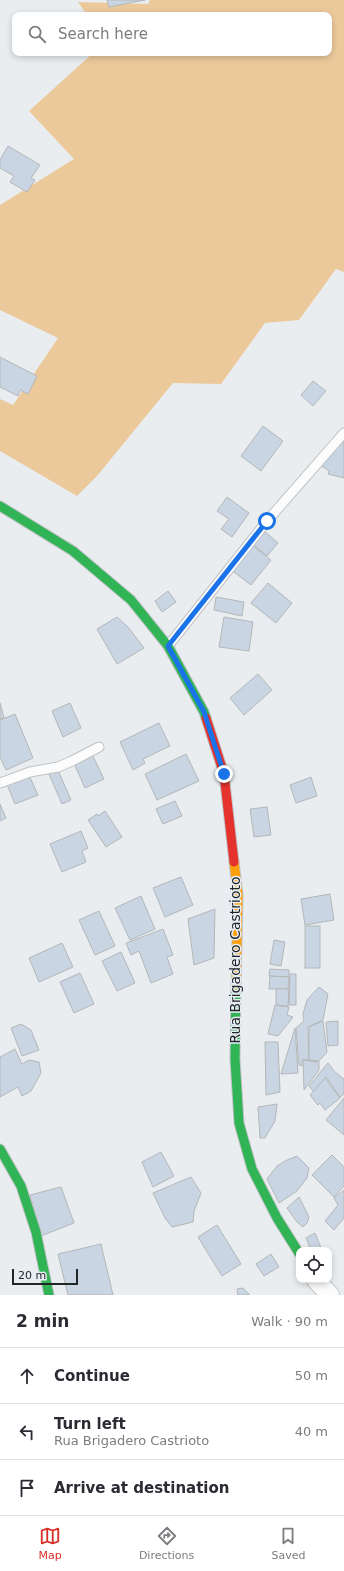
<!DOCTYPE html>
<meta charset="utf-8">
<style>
body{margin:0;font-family:"DejaVu Sans",sans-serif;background:#f2f2f3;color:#2b2b33}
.controls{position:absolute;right:12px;bottom:12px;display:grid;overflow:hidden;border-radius:8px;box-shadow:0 2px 6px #0003}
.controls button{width:36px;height:36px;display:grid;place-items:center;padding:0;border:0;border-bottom:1px solid #e1e1e2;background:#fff;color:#2b2b33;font:20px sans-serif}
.scale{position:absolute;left:12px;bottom:10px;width:66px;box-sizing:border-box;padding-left:4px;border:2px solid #222527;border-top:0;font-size:11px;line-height:14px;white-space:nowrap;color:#222527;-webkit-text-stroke:3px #e6edf4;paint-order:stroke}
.stop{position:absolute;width:12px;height:12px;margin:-9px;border:3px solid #1a73e8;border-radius:50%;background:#fff}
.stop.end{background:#1a73e8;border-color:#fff;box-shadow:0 1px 4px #0008}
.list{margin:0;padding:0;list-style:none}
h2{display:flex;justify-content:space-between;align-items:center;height:52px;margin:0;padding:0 16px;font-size:17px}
h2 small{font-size:13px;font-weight:400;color:#7c7c81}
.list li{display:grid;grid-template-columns:26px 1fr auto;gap:12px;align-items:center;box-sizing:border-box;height:56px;padding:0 16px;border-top:1px solid #e1e1e2}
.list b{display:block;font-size:15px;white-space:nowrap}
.list p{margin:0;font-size:13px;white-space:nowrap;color:#7c7c81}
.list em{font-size:13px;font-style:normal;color:#7c7c81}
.icon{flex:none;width:22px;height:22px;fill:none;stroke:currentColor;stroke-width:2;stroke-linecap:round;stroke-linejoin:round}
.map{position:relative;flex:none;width:344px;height:1295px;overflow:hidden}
.search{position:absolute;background:#fff;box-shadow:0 2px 6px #0003;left:12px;right:12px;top:12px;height:44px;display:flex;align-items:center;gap:10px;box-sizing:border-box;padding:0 14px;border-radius:8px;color:#7c7c81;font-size:15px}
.sheet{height:220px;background:#fff}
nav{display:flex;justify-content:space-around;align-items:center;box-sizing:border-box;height:56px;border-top:1px solid #e1e1e2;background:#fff;font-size:11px;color:#7c7c81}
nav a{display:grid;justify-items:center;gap:2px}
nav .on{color:#d93025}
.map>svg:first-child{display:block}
.green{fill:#ebc99b}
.building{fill:#c9d5e2;stroke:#b4b7b9}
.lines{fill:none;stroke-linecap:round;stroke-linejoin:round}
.lane-casing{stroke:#bfc2c4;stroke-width:11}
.street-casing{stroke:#bfc2c4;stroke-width:20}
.fast-casing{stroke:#bfc2c4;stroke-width:11}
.slow-casing{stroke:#bfc2c4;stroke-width:11}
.jam-casing{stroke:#bfc2c4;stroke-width:11}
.lane{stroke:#fcfcfd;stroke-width:9}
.street{stroke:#fcfcfd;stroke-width:18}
.fast{stroke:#30b455;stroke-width:9}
.slow{stroke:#ff9f0a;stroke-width:9}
.jam{stroke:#e5322d;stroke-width:9}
.route{stroke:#1a73e8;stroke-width:5}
.labels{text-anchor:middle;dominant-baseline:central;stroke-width:3;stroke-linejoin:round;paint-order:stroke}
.street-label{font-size:14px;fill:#222527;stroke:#e6edf4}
</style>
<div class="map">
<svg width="344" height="1295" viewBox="0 0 344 1295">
<rect width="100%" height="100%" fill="#eaedf0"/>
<path class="green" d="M150,0H344V272L336,269L299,320L265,323L221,384L173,383L97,476L77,496L0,451V399L13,405L58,338L0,310V205L74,159L29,111L93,53H329V15H87L78,2L148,4Z"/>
<g class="building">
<path d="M107,0H145L109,7Z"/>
<path d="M8,146L40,165L31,178L35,180L27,192L10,182L14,176L0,168V160Z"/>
<path d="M0,357L37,376L28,394L20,390L18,396L0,387Z"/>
<path d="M313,381L326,391L313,406L301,395Z"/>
<path d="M263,426L283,441L261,471L241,456Z"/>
<path d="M337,441L344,442V478L328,474L329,471L319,464Z"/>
<path d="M227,497L249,513L232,537L221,529L229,519L217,511Z"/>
<path d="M262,529L278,543L267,556L254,545L255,544L252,541Z"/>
<path d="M251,544L271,560L251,585L230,569Z"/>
<path d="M268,583L292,603L276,623L251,603Z"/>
<path d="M168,591L176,602L162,612L155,601Z"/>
<path d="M216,597L244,602L242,616L214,610Z"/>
<path d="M117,617L128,627L144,648L117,664L97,629Z"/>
<path d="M224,617L253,622L249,651L219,647Z"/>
<path d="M258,674L272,690L244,715L230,698Z"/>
<path d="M0,703L4,718L0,719Z"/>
<path d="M70,703L81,728L63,737L52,711Z"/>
<path d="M15,714L33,758L6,770L0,757V720Z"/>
<path d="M159,723L170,746L143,759L145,763L133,770L120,742Z"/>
<path d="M91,752L104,779L85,788L73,761Z"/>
<path d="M186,754L199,781L157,800L145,774Z"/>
<path d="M57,768L71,800L62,804L48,772Z"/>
<path d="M28,773L38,795L15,804L6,782Z"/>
<path d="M311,777L317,796L296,803L290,785Z"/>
<path d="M175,801L182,816L163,824L156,809Z"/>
<path d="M0,804L6,818L0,821Z"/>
<path d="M267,807L271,835L254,837L250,809Z"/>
<path d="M105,811L122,837L106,847L88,820L97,814L98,816Z"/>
<path d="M81,831L88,848L82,851L86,862L62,872L50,844Z"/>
<path d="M181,877L193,905L165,917L153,888Z"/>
<path d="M330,894L334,920L305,925L301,899Z"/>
<path d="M141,896L155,929L130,940L115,908Z"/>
<path d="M215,909L214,958L194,965L188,919Z"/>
<path d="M99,911L115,946L95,955L79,920Z"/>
<rect x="305" y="926" width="15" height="42"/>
<path d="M163,929L173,955L167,957L173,974L151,983L139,951L131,955L126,943Z"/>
<path d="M274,940L285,942L281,966L270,964Z"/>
<path d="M62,943L73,967L39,982L29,958Z"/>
<path d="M121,952L135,983L117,991L102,961Z"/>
<path d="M270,969L289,970V977L269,976Z"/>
<path d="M80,973L94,1004L74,1013L60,982Z"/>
<path d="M290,974H296V1005H289Z"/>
<path d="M270,976L289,977L288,989H269Z"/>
<path d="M319,987L328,994L323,1020L308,1027L309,1060H302V1066L299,1065L296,1028L304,1021L303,1014L307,1000Z"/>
<path d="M276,989H289L288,1006L276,1005Z"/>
<path d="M275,1005L289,1007L287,1015L293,1017L278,1036L268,1034Z"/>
<path d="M323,1021L327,1052L319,1061L309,1060V1027Z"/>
<path d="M338,1021V1045L328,1046L326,1022Z"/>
<path d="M21,1024L31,1030L39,1050L22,1056L11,1028Z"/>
<path d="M295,1028L298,1073L281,1074Z"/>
<path d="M265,1042H278L280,1092L266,1095Z"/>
<path d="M15,1049L22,1064L29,1060L39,1062L41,1073L31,1091L22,1096L18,1087L0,1097V1057Z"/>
<path d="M303,1060L319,1062V1070L304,1090Z"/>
<path d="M328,1063L335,1072L344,1079V1094L340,1097L326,1077L314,1092L309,1086Z"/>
<path d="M325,1078L340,1098L325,1110L320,1103L318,1105L310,1095Z"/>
<path d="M344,1098V1135L326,1120Z"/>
<path d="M277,1104L275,1121L265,1138H260L258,1107Z"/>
<path d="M161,1152L174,1176L153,1187L142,1162Z"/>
<path d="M332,1155L344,1167V1186L334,1197L312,1175Z"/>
<path d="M297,1156L309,1168L307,1178L297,1191L279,1203L267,1179L277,1166L287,1160Z"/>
<path d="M191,1177L201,1193L194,1211L193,1222L172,1227L165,1218L153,1193Z"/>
<path d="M61,1187L74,1223L41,1236L30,1195Z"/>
<path d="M344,1190V1218L334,1230L325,1221L338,1205L334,1198Z"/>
<path d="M299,1197L309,1217L307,1223L303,1227L297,1222L287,1208Z"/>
<path d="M217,1225L241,1264L222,1276L198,1237Z"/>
<path d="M315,1233L321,1248L318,1250H311L306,1238Z"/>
<path d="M101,1244L113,1295H68L58,1254Z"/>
<path d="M271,1254L279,1267L264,1276L256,1264Z"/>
<path d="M243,1288L250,1295H238L237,1289Z"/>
</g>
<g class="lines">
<g class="lane-casing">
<g id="lane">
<path d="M168,646L267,521L344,433"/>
<path d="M0,783L30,772L58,767L72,761L99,747"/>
</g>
</g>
<g class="street-casing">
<path id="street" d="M316,1280L330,1295"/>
</g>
<g class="fast-casing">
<g id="fast">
<path d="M0,506L73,551L131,600L168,646L204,712L206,718"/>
<path d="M236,985L235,1059L239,1123L252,1169L277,1218L299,1253"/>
<path d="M0,1149L21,1186L36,1232L49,1295"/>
</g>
</g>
<g class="slow-casing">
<path id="slow" d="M234,862L238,895L236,985"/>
</g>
<g class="jam-casing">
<path id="jam" d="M206,718L224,774L234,862"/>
</g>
<use href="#lane" class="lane"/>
<use href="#street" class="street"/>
<use href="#fast" class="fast"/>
<use href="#slow" class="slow"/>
<use href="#jam" class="jam"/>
</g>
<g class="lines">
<path class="route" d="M224,774L204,712L168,646L267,521"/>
</g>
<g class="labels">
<g class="street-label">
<text transform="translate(235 960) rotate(-90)">Rua Brigadero Castrioto</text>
</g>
</g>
</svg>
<div class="controls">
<button><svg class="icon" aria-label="locate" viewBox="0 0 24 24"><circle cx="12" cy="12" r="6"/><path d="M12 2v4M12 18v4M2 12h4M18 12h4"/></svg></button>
</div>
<div class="scale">20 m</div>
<div class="stop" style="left:267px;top:521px"></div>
<div class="stop end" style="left:224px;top:774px"></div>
<div class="search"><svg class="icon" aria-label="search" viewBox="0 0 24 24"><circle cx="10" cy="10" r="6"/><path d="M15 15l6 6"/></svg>Search here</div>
</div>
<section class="sheet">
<h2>2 min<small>Walk · 90 m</small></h2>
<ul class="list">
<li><svg class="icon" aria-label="ahead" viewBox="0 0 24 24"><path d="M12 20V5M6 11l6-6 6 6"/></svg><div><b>Continue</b></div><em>50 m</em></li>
<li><svg class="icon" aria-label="left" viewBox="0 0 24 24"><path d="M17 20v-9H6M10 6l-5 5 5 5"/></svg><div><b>Turn left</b><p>Rua Brigadero Castrioto</p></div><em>40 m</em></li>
<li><svg class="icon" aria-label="arrive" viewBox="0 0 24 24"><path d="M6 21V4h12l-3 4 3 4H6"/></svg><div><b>Arrive at destination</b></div></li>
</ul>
</section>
<nav>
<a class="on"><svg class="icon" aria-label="map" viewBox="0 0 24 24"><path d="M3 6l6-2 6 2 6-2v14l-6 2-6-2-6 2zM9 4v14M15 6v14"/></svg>Map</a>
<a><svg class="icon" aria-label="directions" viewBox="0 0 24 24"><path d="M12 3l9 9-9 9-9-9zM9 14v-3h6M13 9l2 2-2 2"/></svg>Directions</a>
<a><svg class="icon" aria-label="saved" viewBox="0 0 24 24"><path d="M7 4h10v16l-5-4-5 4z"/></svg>Saved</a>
</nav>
